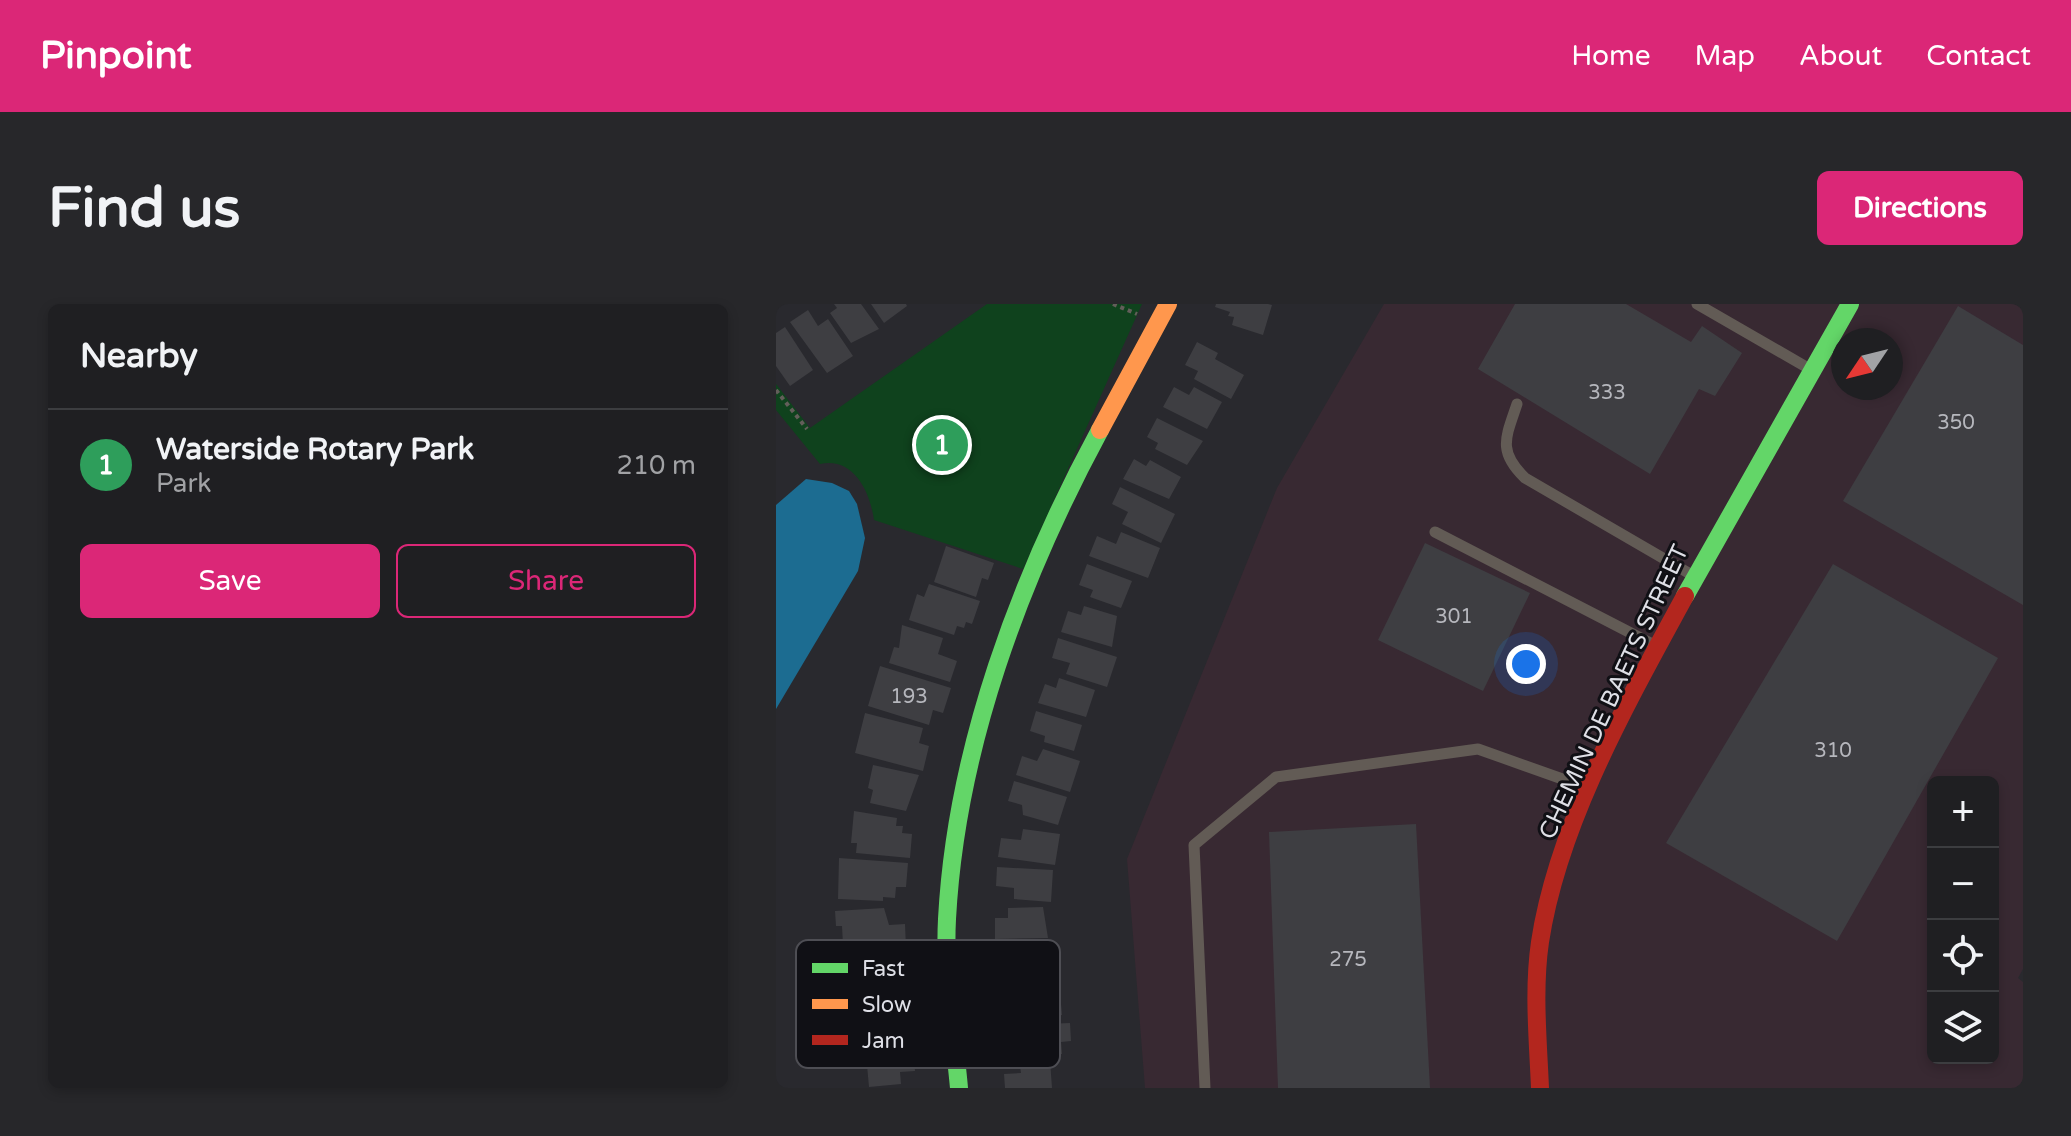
<!DOCTYPE html>
<meta charset="utf-8">
<style>
body{margin:0;font-family:"Varela Round",sans-serif;background:#27272a;color:#f1f3f6}
.controls{position:absolute;right:24px;bottom:24px;display:grid;overflow:hidden;border-radius:12px;box-shadow:0 4px 12px #0003}
.controls button{width:72px;height:72px;display:grid;place-items:center;padding:0;border:0;border-bottom:2px solid #3c3d40;background:#1f1f22;color:#f1f3f6;font:40px sans-serif}
.compass{position:absolute;left:1055px;top:24px;width:72px;height:72px;border-radius:50%;background:#1f1f22;box-shadow:0 4px 12px #0003;rotate:235deg}
.you{position:absolute;left:750px;top:360px;width:28px;height:28px;margin:-20px;border:6px solid #fff;border-radius:50%;background:#1a73e8;box-shadow:0 0 0 12px #1a73e833}
.badge{display:grid;place-items:center;width:52px;height:52px;border-radius:50%;background:#db2777;color:#fff;font-size:26px;font-weight:700}
.pin{position:absolute;translate:-50% -50%;border:4px solid #fff;box-shadow:0 2px 8px #0006}
.list{margin:0;padding:0;list-style:none}
h2{display:flex;justify-content:space-between;align-items:center;height:104px;margin:0;padding:0 32px;font-size:34px}
h2 small{font-size:26px;font-weight:400;color:#a1a2a5}
.list li{display:grid;grid-template-columns:52px 1fr auto;gap:24px;align-items:center;box-sizing:border-box;height:112px;padding:0 32px;border-top:2px solid #3c3d40}
.list b{display:block;font-size:30px;white-space:nowrap}
.list p{margin:0;font-size:26px;white-space:nowrap;color:#a1a2a5}
.list em{font-size:26px;font-style:normal;color:#a1a2a5}
.actions{display:flex;gap:16px;padding:24px 32px}
.actions a{flex:1;padding:18px 0;border:2px solid #db2777;border-radius:12px;text-align:center;font-size:28px;color:#db2777}
.actions .main{background:#db2777;color:#fff}
.icon{flex:none;width:44px;height:44px;fill:none;stroke:currentColor;stroke-width:2;stroke-linecap:round;stroke-linejoin:round}
.map{position:relative;flex:none;width:1247px;height:784px;overflow:hidden;border-radius:12px}
header{display:flex;align-items:center;gap:48px;box-sizing:border-box;height:112px;padding:0 40px;background:#db2777;color:#fff}
header strong{font-size:38px}
nav{display:flex;gap:44px;margin-inline-start:auto;font-size:28px}
.intro{display:flex;align-items:center;justify-content:space-between;box-sizing:border-box;height:192px;padding:0 48px}
h1{margin:0;font-size:56px}
.button{padding:20px 36px;border-radius:12px;background:#db2777;color:#fff;font-size:28px;font-weight:700}
main{display:flex;gap:48px;padding:0 48px}
aside{flex:1;background:#1f1f22;border-radius:12px;box-shadow:0 4px 12px #0003}
.map>svg:first-child{display:block}
.industrial{fill:#382932;fill-rule:evenodd}
.green{fill:#0f421d}
.water{fill:#1c6c91}
.building{fill:#3e3e42}
.lines{fill:none;stroke-linecap:round;stroke-linejoin:round}
.path{stroke:#635e5a;stroke-width:4;stroke-dasharray:4 4;stroke-linecap:butt}
.lane{stroke:#625b55;stroke-width:11}
.fast{stroke:#63d668;stroke-width:18}
.slow{stroke:#ff974d;stroke-width:18}
.jam{stroke:#b3261e;stroke-width:18}
.labels{text-anchor:middle;dominant-baseline:central;stroke-width:6;stroke-linejoin:round;paint-order:stroke}
.number-label{font-size:20px;fill:#b6b7bd}
.street-label{font-size:24px;fill:#dedfe6;stroke:#101015}
.key{fill:#101015;stroke:#4e4e54;stroke-width:2}
.key-label{font-size:22px;fill:#dedfe6}
</style>
<header>
<strong>Pinpoint</strong>
<nav><a>Home</a><a>Map</a><a>About</a><a>Contact</a></nav>
</header>
<div class="intro"><h1>Find us</h1><a class="button">Directions</a></div>
<main>
<aside>
<h2>Nearby<small></small></h2>
<ul class="list">
<li><span class="badge" style="background:#2e9e5b">1</span><div><b>Waterside Rotary Park</b><p>Park</p></div><em>210 m</em></li>
</ul>
<div class="actions"><a class="main">Save</a><a>Share</a></div>
</aside>
<div class="map">
<svg width="1247" height="784" viewBox="0 0 1247 784">
<rect width="100%" height="100%" fill="#29292e"/>
<path class="industrial" d="M608,0H1247V665L1242,674L1247,678V784H369L351,555L501,184ZM1067,36H1115V84H1067ZM1157,478H1217V754H1157Z"/>
<path class="green" d="M211,0H366L247,265L98,216C94,188 78,153 44,160L0,106V80L34,124Z"/>
<path class="water" d="M30,175L56,179L73,187L81,200L89,234L82,267L0,405V201Z"/>
<g class="building">
<path d="M58,0H85L103,25L75,39L54,9L61,4Z"/>
<path d="M95,0H130L131,2L108,19Z"/>
<path d="M440,0H492L496,1L487,31L456,21L458,13L452,12L454,8L439,3Z"/>
<path d="M739,0H850L915,38L926,22L966,49L939,92L923,85L874,170L702,65Z"/>
<path d="M1182,2L1247,41V301L1067,197Z"/>
<path d="M32,6L42,22L52,15L77,52L51,69L14,18Z"/>
<path d="M9,23L37,66L14,82L0,62V29Z"/>
<path d="M421,38L442,49L439,55L468,71L455,95L418,75L422,67L409,61Z"/>
<path d="M398,83L413,91L418,83L446,98L431,125L387,103Z"/>
<path d="M381,114L427,137L411,161L379,145L382,139L371,133Z"/>
<path d="M358,155L370,162L374,156L405,173L393,195L347,175Z"/>
<path d="M344,183L399,210L385,239L346,220L352,208L336,200Z"/>
<path d="M345,228L384,244L372,274L313,252L321,232L340,240Z"/>
<path d="M649,239L754,289L707,387L602,336Z"/>
<path d="M170,242L218,259L212,276L206,274L200,293L158,278Z"/>
<path d="M311,260L356,277L345,304L314,293L317,286L303,281Z"/>
<path d="M1057,260L1222,354L1061,637L890,539Z"/>
<path d="M153,280L204,297L196,320L190,318L188,324L181,322L178,331L133,316L141,290L148,293Z"/>
<path d="M308,302L341,312L336,343L285,328L292,307L305,311Z"/>
<path d="M126,321L167,334L162,350L181,357L174,378L113,359L118,343L123,344Z"/>
<path d="M282,334L341,353L331,383L290,370L294,359L276,354Z"/>
<path d="M104,362L175,384L167,409L157,406L153,421L92,402Z"/>
<path d="M283,374L319,386L310,413L262,399L269,380L280,384Z"/>
<path d="M260,407L306,421L298,447L268,438L269,432L254,427Z"/>
<path d="M89,409L147,424L143,439L153,442L147,467L79,449Z"/>
<path d="M267,445L304,457L294,488L240,471L246,452L261,457Z"/>
<path d="M97,461L143,471L130,507L94,499L97,486L92,484Z"/>
<path d="M238,477L291,493L282,521L247,511L246,501L232,497Z"/>
<path d="M78,507L121,514L120,522H127L126,529L136,530L134,554L80,549L81,539H75Z"/>
<path d="M640,520L654,784H502L493,528Z"/>
<path d="M247,525L284,530L279,561L222,553L225,534L245,536Z"/>
<path d="M63,554L132,559L130,583H120L119,594L107,593V597L62,595Z"/>
<path d="M221,563L277,566L275,598L238,595V584L220,582Z"/>
<path d="M267,603L272,634L219,635V614H232V604Z"/>
<path d="M108,604L113,621L129,620L130,644L104,645V640L67,641L66,622H60L59,607Z"/>
<path d="M283,678L286,711L224,717L222,697L240,696L239,682Z"/>
<path d="M294,719L295,737L285,738L286,750L240,754L239,743L225,744L223,722Z"/>
<path d="M137,744L139,767L124,768L125,780L93,783L90,750Z"/>
<path d="M274,756L276,784H229L228,770L245,769L244,762Z"/>
</g>
<g class="lines">
<g class="path">
<path d="M337,0L361,10"/>
<path d="M0,86L31,125"/>
</g>
<g class="lane">
<path d="M921,0L1032,64"/>
<path d="M741,100C730,133 721,147 749,174L916,271"/>
<path d="M659,228L880,342"/>
<path d="M429,784L418,541L500,473L702,445L809,483"/>
</g>
<g class="fast">
<path d="M909,292L1074,0"/>
<path d="M183,784C178,728 168,671 171,615C180,445 244,274 324,126"/>
</g>
<path class="slow" d="M324,126L392,0"/>
<path class="jam" d="M764,784C762,736 757,686 764,638C782,519 852,397 909,292"/>
</g>
<g class="labels">
<g class="number-label">
<text x="831" y="89">333</text>
<text x="1180" y="119">350</text>
<text x="678" y="313">301</text>
<text x="133" y="393">193</text>
<text x="1057" y="447">310</text>
<text x="572" y="656">275</text>
</g>
<g class="street-label">
<text transform="translate(838 388) rotate(-65)">CHEMIN DE BAETS STREET</text>
</g>
</g>
<rect x="20" y="636" width="264" height="128" rx="12" class="key"/>
<rect x="36" y="659" width="36" height="10" fill="#63d668"/>
<rect x="36" y="695" width="36" height="10" fill="#ff974d"/>
<rect x="36" y="731" width="36" height="10" fill="#b3261e"/>
<g class="key-label">
<text x="86" y="672">Fast</text>
<text x="86" y="708">Slow</text>
<text x="86" y="744">Jam</text>
</g>
</svg>
<div class="controls">
<button>+</button>
<button>−</button>
<button><svg class="icon" aria-label="locate" viewBox="0 0 24 24"><circle cx="12" cy="12" r="6"/><path d="M12 2v4M12 18v4M2 12h4M18 12h4"/></svg></button>
<button><svg class="icon" aria-label="layers" viewBox="0 0 24 24"><path d="M12 4l9 5-9 5-9-5zM3 14l9 5 9-5"/></svg></button>
</div>
<svg class="compass" viewBox="-18 -18 36 36"><path d="M0-13l5 13h-10z" fill="#e53935"/><path d="M0 13l5-13h-10z" fill="#a1a2a5"/></svg>
<div class="you"></div>
<div class="pin badge" style="left:166px;top:141px;background:#2e9e5b">1</div>
</div>
</main>
